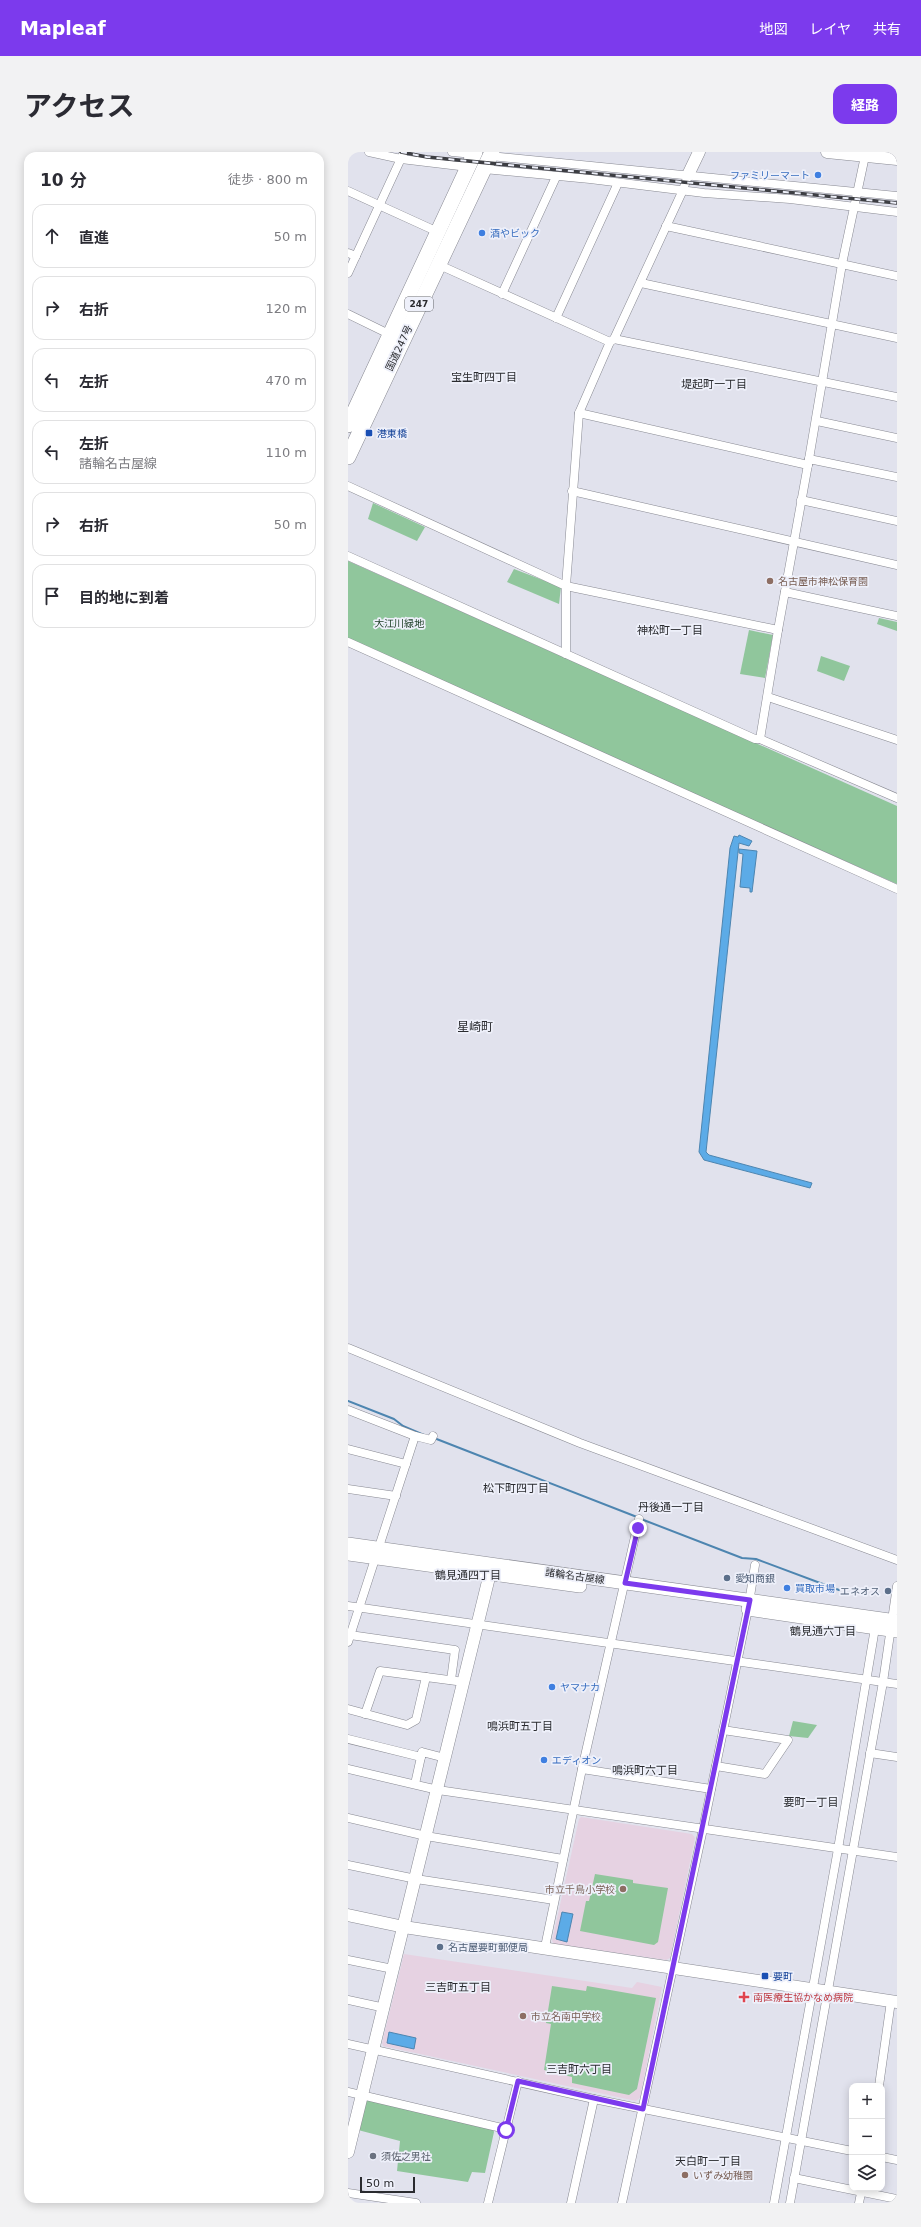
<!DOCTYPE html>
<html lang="ja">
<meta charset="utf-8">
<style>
body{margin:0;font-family:"DejaVu Sans","Noto Sans JP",sans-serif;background:#f2f2f3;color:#2b2b33}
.controls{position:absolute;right:12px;bottom:12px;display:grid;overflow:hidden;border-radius:8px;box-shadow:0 2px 10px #0003}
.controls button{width:36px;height:36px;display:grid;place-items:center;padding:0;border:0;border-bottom:1px solid #e1e1e2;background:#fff;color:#2b2b33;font:20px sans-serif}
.scale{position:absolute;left:12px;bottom:10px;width:55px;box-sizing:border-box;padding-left:4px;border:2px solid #2a2b2f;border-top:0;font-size:11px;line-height:14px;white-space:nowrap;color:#2a2b2f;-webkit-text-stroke:3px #eef0fa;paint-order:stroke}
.stop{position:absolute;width:12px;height:12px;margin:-9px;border:3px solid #7c3aed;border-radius:50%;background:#fff}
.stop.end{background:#7c3aed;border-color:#fff;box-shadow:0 1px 4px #0008}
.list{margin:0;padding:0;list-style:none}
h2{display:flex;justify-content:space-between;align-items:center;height:52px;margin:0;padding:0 16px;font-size:17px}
h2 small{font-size:13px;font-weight:400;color:#7c7c81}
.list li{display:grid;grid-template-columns:26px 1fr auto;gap:12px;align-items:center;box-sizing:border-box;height:64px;margin:0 8px 8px;padding:0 8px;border:1px solid #e1e1e2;border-radius:12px}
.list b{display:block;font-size:15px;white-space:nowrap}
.list p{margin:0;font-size:13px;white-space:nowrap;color:#7c7c81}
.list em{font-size:13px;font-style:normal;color:#7c7c81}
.icon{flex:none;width:22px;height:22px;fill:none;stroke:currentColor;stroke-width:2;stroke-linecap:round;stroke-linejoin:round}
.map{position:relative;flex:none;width:549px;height:2051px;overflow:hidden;border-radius:12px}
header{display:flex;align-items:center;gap:24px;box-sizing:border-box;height:56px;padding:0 20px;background:#7c3aed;color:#fff}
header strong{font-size:19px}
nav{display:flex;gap:22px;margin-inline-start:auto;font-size:14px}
.intro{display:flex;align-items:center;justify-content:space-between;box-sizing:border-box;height:96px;padding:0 24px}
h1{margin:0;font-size:28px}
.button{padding:10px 18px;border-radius:12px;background:#7c3aed;color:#fff;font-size:14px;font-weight:700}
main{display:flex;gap:24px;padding:0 24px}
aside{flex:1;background:#fff;border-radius:12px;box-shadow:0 2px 10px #0003}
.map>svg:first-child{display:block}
.education{fill:#e6d2e2}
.green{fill:#90c69c}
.water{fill:#5cabe7;stroke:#4d85b0}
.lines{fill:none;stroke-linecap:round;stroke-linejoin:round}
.stream{stroke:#4d85b0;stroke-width:2}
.street-casing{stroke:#888992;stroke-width:9}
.secondary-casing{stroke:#888992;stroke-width:13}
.primary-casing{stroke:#888992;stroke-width:14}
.highway-casing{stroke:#888992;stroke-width:16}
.street{stroke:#fff;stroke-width:8}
.secondary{stroke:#fff;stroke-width:12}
.primary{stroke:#fff;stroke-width:13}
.highway{stroke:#fff;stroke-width:15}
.rail-casing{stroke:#3d3e43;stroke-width:3.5}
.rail{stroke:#eef0fa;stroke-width:2;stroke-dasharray:6;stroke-linecap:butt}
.route{stroke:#7c3aed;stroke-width:5}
.shop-dot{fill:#3f7fe0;stroke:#eef0fa;stroke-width:1.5}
.transit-dot{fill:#1a4fb4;stroke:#eef0fa;stroke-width:1.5}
.education-dot{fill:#8d6e63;stroke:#eef0fa;stroke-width:1.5}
.service-dot{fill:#5c6f8a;stroke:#eef0fa;stroke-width:1.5}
.health-dot{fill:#e0444e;stroke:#eef0fa;stroke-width:1.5}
.worship-dot{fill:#6b7280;stroke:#eef0fa;stroke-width:1.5}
.labels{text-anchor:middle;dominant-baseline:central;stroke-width:3.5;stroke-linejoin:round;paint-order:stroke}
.shield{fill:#eef0fa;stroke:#65666c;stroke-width:1}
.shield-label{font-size:9px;font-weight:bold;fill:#2a2b2f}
.shop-label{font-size:10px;fill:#366cbe;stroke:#eef0fa;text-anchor:start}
.street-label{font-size:10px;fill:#2a2b2f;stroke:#eef0fa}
.transit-label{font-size:10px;fill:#164399;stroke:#eef0fa;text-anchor:start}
.education-label{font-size:10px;fill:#785e54;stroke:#eef0fa;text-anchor:start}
.park-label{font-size:10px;fill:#193b22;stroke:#eef0fa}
.service-label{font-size:10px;fill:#4e5e75;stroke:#eef0fa;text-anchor:start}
.health-label{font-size:10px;fill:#be3a42;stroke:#eef0fa;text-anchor:start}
.worship-label{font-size:10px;fill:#5b616d;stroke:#eef0fa;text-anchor:start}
.neighbourhood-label{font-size:11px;fill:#2a2b2f;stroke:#eef0fa}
.quarter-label{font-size:12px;fill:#2a2b2f;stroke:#eef0fa}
</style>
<header>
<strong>Mapleaf</strong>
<nav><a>地図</a><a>レイヤ</a><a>共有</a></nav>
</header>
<div class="intro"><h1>アクセス</h1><a class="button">経路</a></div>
<main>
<aside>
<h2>10 分<small>徒歩 · 800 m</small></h2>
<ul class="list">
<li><svg class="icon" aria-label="ahead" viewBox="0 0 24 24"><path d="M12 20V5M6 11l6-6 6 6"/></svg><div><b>直進</b></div><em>50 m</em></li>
<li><svg class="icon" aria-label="right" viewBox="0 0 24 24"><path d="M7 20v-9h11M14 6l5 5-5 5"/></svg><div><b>右折</b></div><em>120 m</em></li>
<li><svg class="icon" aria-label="left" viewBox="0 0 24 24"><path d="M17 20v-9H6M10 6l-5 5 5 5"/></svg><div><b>左折</b></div><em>470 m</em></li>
<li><svg class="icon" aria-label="left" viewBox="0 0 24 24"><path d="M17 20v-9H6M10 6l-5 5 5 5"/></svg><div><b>左折</b><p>諸輪名古屋線</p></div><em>110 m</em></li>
<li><svg class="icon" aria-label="right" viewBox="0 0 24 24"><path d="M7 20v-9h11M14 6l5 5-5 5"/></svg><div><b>右折</b></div><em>50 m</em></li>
<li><svg class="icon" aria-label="arrive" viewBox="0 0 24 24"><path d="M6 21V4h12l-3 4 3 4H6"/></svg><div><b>目的地に到着</b></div></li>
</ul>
</aside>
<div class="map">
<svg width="549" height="2051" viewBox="0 0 549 2051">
<rect width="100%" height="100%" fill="#e1e2ed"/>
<g class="education">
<path d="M233,1665L344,1682L347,1686L322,1806L318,1808L206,1792L204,1789L231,1667Z"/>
<path d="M56,1802L284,1836L289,1830L314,1835L292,1946L288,1949L35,1894L34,1891Z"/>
</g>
<g class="green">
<path d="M25,351L77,375L69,389L20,367Z"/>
<path d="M0,409L549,654V732L0,489Z"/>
<path d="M166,417L213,435L211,452L159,430Z"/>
<path d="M531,466L549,470V479L529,472Z"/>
<path d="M401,478L425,483L417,526L392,522Z"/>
<path d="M473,504L502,514L496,529L469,519Z"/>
<path d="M445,1569L469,1573L460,1586L441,1584Z"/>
<path d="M247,1722L285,1728V1731L320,1736L310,1790L306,1793L232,1779L238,1749H241Z"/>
<path d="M204,1834L238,1839L239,1834L308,1846L289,1937L281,1943L224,1931V1925L196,1918L203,1872L198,1871Z"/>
<path d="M20,1947L145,1976L146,1980L137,2021L124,2020L120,2030L49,2019L52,1989L10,1978L16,1949Z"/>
</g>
<g class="water">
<path d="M391,683L404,689L401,694L391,691L358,1000L361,1003L464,1031L462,1036L356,1008L351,1000L382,696L386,684L390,685Z"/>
<path d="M391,697L409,699L404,740H402V736L392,735L395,702L391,701Z"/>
<path d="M214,1760L225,1762L219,1790L208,1787Z"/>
<path d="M41,1880L68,1886L66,1897L39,1891Z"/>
</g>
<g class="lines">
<g class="stream">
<path d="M0,1249L46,1267L55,1274L76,1283"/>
<path d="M86,1286L289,1365"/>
<path d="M293,1367L394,1406L408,1407L491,1438"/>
</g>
<g class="street-casing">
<g id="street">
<path d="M21,0L53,7L120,15"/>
<path d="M104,0L126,2"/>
<path d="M142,4L549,44"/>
<path d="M136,17L242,27L356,41L442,47L549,60"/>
<path d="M0,39L90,80"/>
<path d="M318,74L549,124"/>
<path d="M0,101L8,104"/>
<path d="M89,112L262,190"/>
<path d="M0,121L56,0"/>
<path d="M293,131L549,186"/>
<path d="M154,142L208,25"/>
<path d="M0,162L45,184"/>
<path d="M208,166L270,31"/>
<path d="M266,187L549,245"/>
<path d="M231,261L460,313"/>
<path d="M469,269L549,286"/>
<path d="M461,307L494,112L517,4"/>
<path d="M0,334L218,434L430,478"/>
<path d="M224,339L549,413"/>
<path d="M453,348L549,369"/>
<path d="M0,404L407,587H412L549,646"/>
<path d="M437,440L549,464"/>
<path d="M0,490L549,737"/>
<path d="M218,502V434L231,261L262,190L266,187L335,38L340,23"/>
<path d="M420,545L549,588"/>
<path d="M412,587L430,478L461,307L549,325"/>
<path d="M0,1196L232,1291L549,1408"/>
<path d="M0,1258L67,1284L83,1288L85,1284"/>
<path d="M0,1297L58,1312"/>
<path d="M0,1337L48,1344"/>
<path d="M0,1454L549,1532"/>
<path d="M2,1483L107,1498L103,1528"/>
<path d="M0,1490L67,1284"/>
<path d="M0,1557L59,1573L68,1568L78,1525L116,1530"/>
<path d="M17,1562L32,1519L78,1525"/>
<path d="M0,1587L73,1605L74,1600L97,1606"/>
<path d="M522,1601L549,1605"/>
<path d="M368,1614L417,1622L440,1588L375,1578"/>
<path d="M0,1617L90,1638L549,1705"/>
<path d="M234,1617L363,1637"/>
<path d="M67,1632L73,1605"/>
<path d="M0,1666L78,1684L215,1707"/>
<path d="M0,1713L68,1727L206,1748"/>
<path d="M197,1795L234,1617L291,1367"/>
<path d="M0,1808L45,1817"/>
<path d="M0,1848L37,1856"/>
<path d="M0,1892L246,1947L504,1999"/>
<path d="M531,1934L543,1849"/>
<path d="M0,1940L158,1977"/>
<path d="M534,2005L549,2008"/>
<path d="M446,2026L549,2047"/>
<path d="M0,2041L68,2051"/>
<path d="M140,2051L170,1929"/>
<path d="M223,2051L246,1947"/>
<path d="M274,2051L355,1677L400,1457L407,1413"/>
<path d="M426,2051L490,1697L527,1476"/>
<path d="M442,2051L535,1530L549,1434"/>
<path d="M511,2051L514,2036"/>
</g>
</g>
<g class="secondary-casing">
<g id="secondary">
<path d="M479,0L549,7"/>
<path d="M340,23L351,0"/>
<path d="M0,1763L56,1775L549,1850"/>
<path d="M0,2000L144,1413"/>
</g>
</g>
<g class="primary-casing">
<g id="primary">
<path d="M0,1392L549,1469"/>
<path d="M0,1402L232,1434"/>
<path d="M400,1457L549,1479"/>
</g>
</g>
<g class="highway-casing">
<g id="highway">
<path d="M0,273L127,0"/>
<path d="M0,305L144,0"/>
</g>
</g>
<use href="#street" class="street"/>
<use href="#secondary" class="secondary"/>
<use href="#primary" class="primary"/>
<use href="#highway" class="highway"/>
<g class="rail-casing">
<path id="rail" d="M53,0L79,5L549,51"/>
</g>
<use href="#rail" class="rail"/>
</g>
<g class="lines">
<path class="route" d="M158,1978L170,1929L295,1957L402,1448L277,1431L290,1376"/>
</g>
<g class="shop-dot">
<circle cx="470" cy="23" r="4"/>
<circle cx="134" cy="81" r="4"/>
<circle cx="439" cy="1436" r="4"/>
<circle cx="204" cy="1535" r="4"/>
<circle cx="196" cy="1608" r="4"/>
</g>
<g class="transit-dot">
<rect x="17" y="277" width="8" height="8" rx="2"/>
<rect x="413" y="1820" width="8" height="8" rx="2"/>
</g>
<g class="education-dot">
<circle cx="422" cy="429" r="4"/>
<circle cx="275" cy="1737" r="4"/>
<circle cx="175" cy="1864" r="4"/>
<circle cx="337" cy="2023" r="4"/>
</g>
<g class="service-dot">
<circle cx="379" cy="1426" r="4"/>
<circle cx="540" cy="1439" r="4"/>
<circle cx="92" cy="1795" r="4"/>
</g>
<path class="health-dot" d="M394 1839h4v4h4v4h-4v4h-4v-4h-4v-4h4z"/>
<circle class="worship-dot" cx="25" cy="2004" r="4"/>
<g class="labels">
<rect class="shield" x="57" y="145" width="28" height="14" rx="3"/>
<g class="shield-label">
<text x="71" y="152">247</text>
</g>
<g class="shop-label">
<text x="462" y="23" text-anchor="end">ファミリーマート</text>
<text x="142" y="81">酒やビック</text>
<text x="447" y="1436">買取市場</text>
<text x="212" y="1535">ヤマナカ</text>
<text x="204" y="1608">エディオン</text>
</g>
<g class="street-label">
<text transform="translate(51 196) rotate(-65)">国道247号</text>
<text transform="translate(227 1424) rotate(8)">諸輪名古屋線</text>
</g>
<g class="transit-label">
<text x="29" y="281">港東橋</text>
<text x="425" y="1824">要町</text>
</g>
<g class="education-label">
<text x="430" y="429">名古屋市神松保育園</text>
<text x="267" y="1737" text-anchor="end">市立千鳥小学校</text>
<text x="183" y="1864">市立名南中学校</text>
<text x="345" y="2023">いずみ幼稚園</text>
</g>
<g class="park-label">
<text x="51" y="471">大江川緑地</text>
</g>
<g class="service-label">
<text x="387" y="1426">愛知商銀</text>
<text x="532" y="1439" text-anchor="end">エネオス</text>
<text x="100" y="1795">名古屋要町郵便局</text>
</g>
<g class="health-label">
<text x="405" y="1845">南医療生協かなめ病院</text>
</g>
<g class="worship-label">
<text x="33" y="2004">須佐之男社</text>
</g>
<g class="neighbourhood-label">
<text x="136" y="225">宝生町四丁目</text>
<text x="366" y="232">堤起町一丁目</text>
<text x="322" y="478">神松町一丁目</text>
<text x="168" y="1336">松下町四丁目</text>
<text x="323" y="1355">丹後通一丁目</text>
<text x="120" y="1423">鶴見通四丁目</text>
<text x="475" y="1479">鶴見通六丁目</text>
<text x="172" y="1574">鳴浜町五丁目</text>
<text x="297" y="1618">鳴浜町六丁目</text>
<text x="463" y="1650">要町一丁目</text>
<text x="110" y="1835">三吉町五丁目</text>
<text x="231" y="1917">三吉町六丁目</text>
<text x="360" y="2009">天白町一丁目</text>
</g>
<g class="quarter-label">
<text x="127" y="875">星崎町</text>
</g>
</g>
</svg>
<div class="controls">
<button>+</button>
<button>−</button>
<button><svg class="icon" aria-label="layers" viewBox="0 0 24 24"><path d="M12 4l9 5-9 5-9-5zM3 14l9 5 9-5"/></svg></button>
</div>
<div class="scale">50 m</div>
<div class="stop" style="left:158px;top:1978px"></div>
<div class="stop end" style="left:290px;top:1376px"></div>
</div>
</main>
